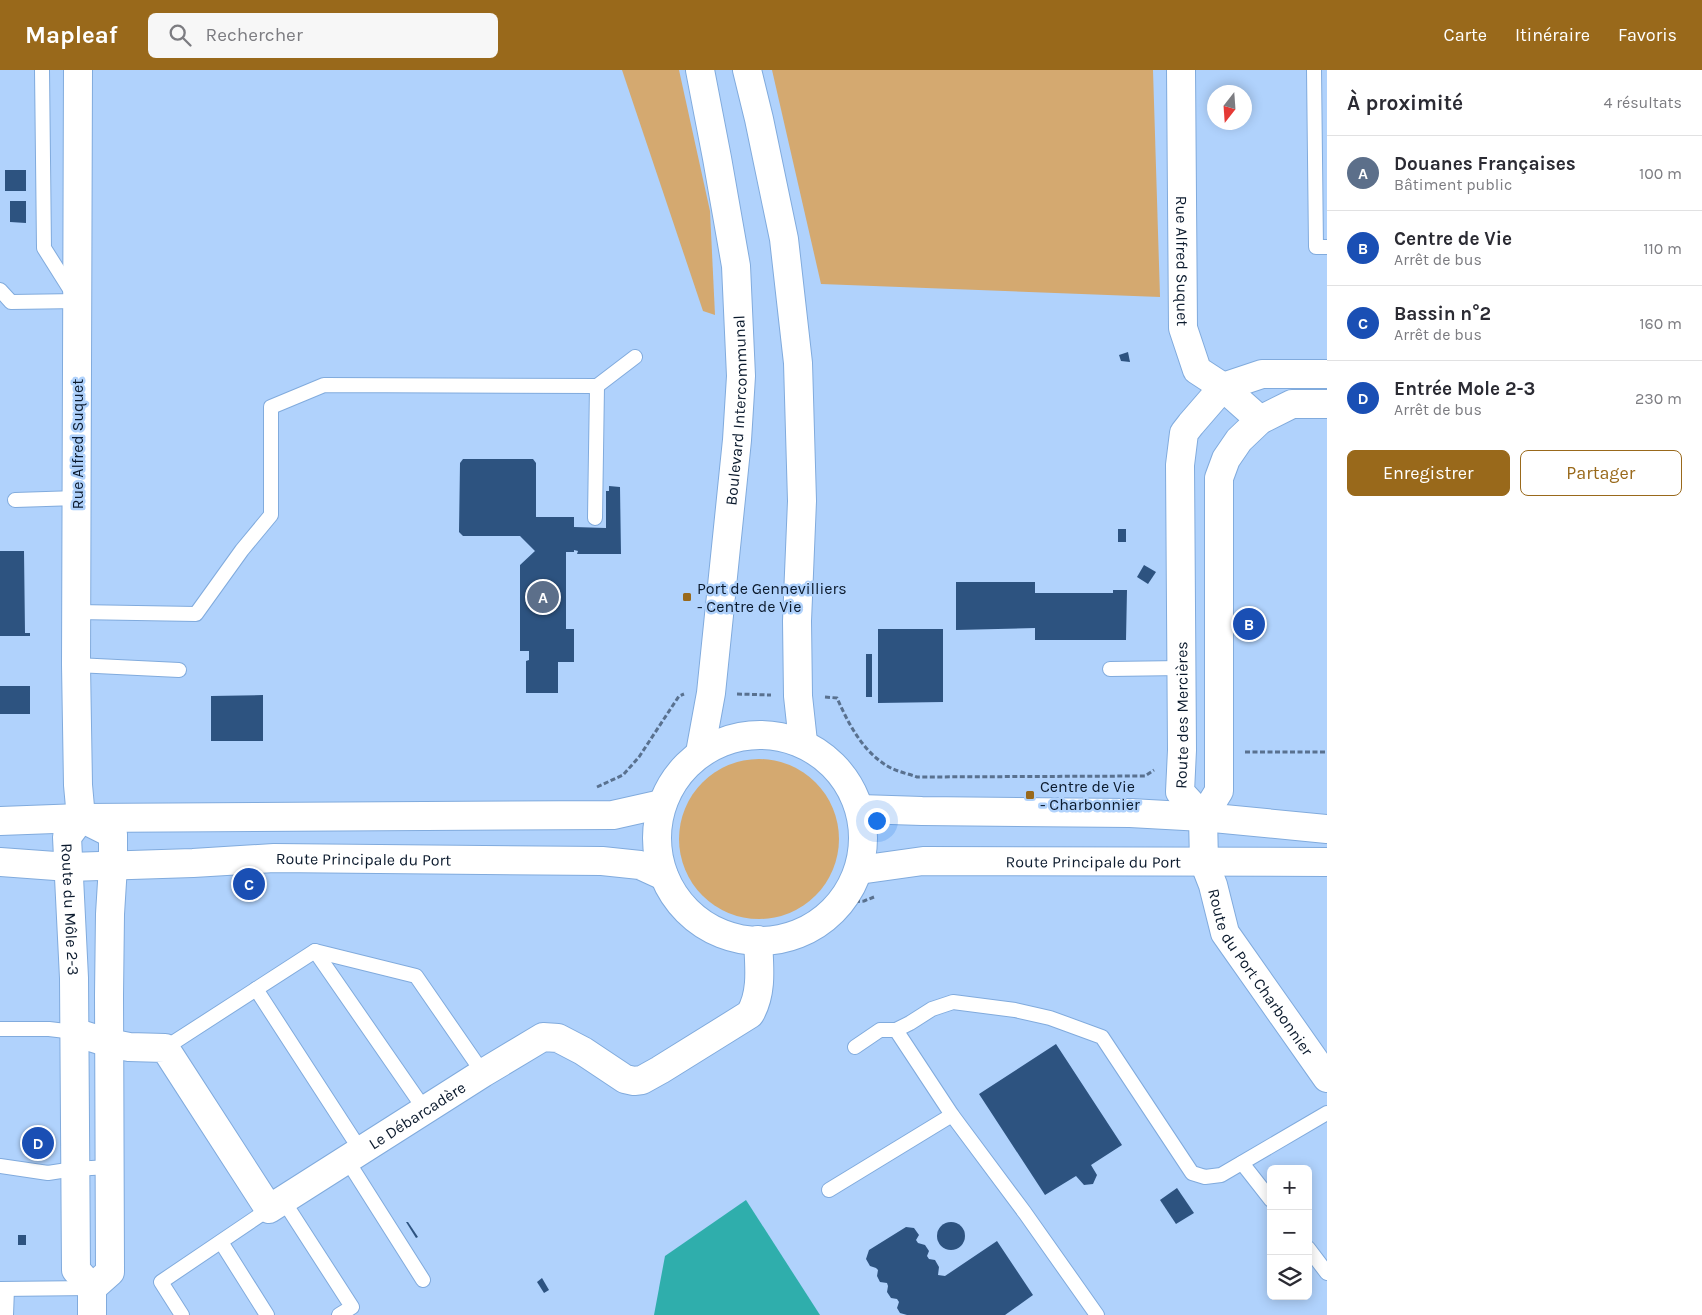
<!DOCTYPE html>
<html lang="fr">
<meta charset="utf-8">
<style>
body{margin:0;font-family:Karla,sans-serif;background:#f7f7f7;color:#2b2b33}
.controls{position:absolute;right:15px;bottom:15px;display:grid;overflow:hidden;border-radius:8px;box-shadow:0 2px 12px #0003}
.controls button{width:45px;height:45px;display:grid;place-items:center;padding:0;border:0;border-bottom:1px solid #e1e1e2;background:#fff;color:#2b2b33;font:25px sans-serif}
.compass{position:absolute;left:1207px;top:15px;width:45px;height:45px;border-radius:50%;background:#fff;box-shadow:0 2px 12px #0003;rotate:197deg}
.you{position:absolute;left:876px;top:750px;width:18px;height:18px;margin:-12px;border:4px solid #fff;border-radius:50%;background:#1a73e8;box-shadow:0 0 0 8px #1a73e833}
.badge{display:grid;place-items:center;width:32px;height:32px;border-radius:50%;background:#99691b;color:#fff;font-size:16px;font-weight:700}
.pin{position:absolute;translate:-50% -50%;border:2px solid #fff;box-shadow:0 1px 5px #0006}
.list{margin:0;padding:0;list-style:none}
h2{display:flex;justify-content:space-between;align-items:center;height:65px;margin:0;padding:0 20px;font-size:21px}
h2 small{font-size:16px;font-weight:400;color:#7c7c81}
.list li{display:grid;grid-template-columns:32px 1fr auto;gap:15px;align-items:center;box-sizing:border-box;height:75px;padding:0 20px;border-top:1px solid #e1e1e2}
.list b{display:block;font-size:19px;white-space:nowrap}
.list p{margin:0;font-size:16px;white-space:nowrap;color:#7c7c81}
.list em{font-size:16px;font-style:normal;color:#7c7c81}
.actions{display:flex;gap:10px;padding:15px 20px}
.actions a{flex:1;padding:11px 0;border:1px solid #99691b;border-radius:8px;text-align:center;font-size:18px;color:#99691b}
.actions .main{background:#99691b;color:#fff}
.icon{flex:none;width:28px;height:28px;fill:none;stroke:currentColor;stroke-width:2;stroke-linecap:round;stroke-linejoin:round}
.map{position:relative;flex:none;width:1327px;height:1245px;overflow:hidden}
header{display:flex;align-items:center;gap:30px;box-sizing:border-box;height:70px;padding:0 25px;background:#99691b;color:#fff}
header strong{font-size:24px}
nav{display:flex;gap:28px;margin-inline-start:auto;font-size:18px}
.search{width:350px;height:45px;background:#f7f7f7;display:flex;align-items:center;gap:12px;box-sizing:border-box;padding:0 18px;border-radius:8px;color:#7c7c81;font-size:19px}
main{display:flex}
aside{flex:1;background:#fff}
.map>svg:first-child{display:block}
.green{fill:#d4a970}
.water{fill:#2faeac}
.building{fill:#2d5380}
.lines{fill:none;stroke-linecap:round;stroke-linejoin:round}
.service-casing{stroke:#81abdd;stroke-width:16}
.minor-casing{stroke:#81abdd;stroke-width:30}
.secondary-casing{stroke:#81abdd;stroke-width:30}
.path{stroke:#59718f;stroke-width:3;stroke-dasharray:5 2.5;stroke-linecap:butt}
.service{stroke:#fff;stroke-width:14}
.minor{stroke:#fff;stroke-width:28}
.secondary{stroke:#fff;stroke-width:28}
.poi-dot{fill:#99691b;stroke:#b0d2fc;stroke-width:2}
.labels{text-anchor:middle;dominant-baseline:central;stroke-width:5;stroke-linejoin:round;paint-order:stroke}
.street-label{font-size:16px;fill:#0b1a2d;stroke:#b0d2fc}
.poi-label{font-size:16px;fill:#0b1a2d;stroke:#b0d2fc;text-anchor:start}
</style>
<header>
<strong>Mapleaf</strong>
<div class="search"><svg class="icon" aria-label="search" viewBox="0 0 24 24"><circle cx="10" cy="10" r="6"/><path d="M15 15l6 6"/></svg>Rechercher</div>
<nav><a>Carte</a><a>Itinéraire</a><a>Favoris</a></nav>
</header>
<main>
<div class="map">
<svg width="1327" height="1245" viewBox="0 0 1327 1245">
<rect width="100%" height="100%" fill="#b0d2fc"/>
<g class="green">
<path d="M622,0H679L710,141L715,245L703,241Z"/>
<path d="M772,0H1153L1160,227L821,214Z"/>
<circle cx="759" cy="769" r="80"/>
</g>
<path class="water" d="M746,1130L820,1245H654L665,1186Z"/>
<g class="building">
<rect x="5" y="100" width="21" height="21"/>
<path d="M10,131H26V153L10,152Z"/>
<path d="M1128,282L1130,292L1121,291L1119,285Z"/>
<path d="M463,389H533L536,393V447H574V457L606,458V421H609V416L620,417L621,484H577L578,481L574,480V482H566V559H574V592H558V623H526V591L529,590V581H520V495L535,481L520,466H463L459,462L460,393Z"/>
<rect x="1118" y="459" width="8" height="13"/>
<path d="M0,481H24L25,563H30V566H0Z"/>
<path d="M1144,495L1156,502L1148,514L1137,507Z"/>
<path d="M956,512H1035V523H1113V520H1127L1126,570H1035V558L956,560Z"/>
<path d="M878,559H943V632L878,633Z"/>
<rect x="866" y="584" width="6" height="43"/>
<rect x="0" y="616" width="30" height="28"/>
<path d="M263,625V671H211V626Z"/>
<path d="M1056,974L1122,1075L1091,1095L1097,1105L1093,1114L1084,1115L1076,1106L1045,1125L979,1024Z"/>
<path d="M1177,1118L1194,1143L1176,1154L1160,1130Z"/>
<path d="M406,1152H408L418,1167L416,1168Z"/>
<circle cx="951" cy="1166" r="14"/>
<path d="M906,1157L914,1158L919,1165L916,1170L918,1173L925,1175L929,1181L927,1186L929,1189L935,1190L939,1197L938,1205L945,1206L997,1171L1033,1225L1005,1245H907L900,1243L897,1238L899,1232L897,1229L891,1228L887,1222L888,1216L887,1213L880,1212L877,1206L878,1200L876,1198L870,1196L866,1189L869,1180Z"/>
<rect x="18" y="1165" width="8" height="10"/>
<path d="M542,1208L549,1220L544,1223L537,1212Z"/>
</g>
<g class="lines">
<g class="service-casing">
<g id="service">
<path d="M42,0L44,178L73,224"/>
<path d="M1314,0L1316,177H1327"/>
<path d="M0,220L11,232L78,231"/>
<path d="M15,430L77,428"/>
<path d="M595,448L597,316"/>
<path d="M77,542L196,544L242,480L271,445V337L324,315L597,316L635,287"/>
<path d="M76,595L179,600"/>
<path d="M1110,599L1181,598"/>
<path d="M315,881L425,1040"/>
<path d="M256,919L361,1081"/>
<path d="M0,959H49L74,962"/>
<path d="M896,960L910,953L932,939L953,932L1015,940L1050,948L1102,967L1192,1103L1205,1107L1221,1105L1327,1043"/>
<path d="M855,977L880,960H896L952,1045L1025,1143L1097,1245"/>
<path d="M165,978L315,881L416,906L483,1003"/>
<path d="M347,1090L423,1210"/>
<path d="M1242,1093L1271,1130"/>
<path d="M0,1096L48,1103L74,1099L109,1097"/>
<path d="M829,1120L952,1045"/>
<path d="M283,1130L352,1237L339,1245"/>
<path d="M221,1172L267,1245"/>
<path d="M1308,1178L1327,1203"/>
<path d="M0,1219L91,1218"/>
<path d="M6,1245L7,1219"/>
<path d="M182,1245L161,1212L269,1139"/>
</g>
</g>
<g class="minor-casing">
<g id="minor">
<path d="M78,0L76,595L78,715L81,748"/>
<path id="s1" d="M1181,0L1183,258L1197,300L1223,317L1260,350"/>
<path id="s2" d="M1203,747L1180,722L1182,680L1180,395L1184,363L1191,354L1223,317L1262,304H1327"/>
<path d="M1203,747L1219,721V408L1226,389L1239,370L1260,350L1292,334H1327"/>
<path id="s3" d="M1203,747L1204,792L1213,815L1225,863L1327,1008"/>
<path id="s4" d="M81,748L67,767L74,908L76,1200L92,1218V1245"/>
<path d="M81,748L113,764V796L110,844L109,925L110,1202L92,1218"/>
<path id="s5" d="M74,962L109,973L129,977L165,978L269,1139L483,1003L543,967L558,968L583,981L625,1009L634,1011L642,1010L660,1000L750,944C763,922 759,895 758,870"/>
</g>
</g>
<g class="secondary-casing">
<g id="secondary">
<path d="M747,0L759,49L784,169L798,293L802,431L797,551L798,626L803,672"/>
<circle cx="760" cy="768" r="103"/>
<path id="s6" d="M700,683L711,623L737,370L741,306L736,196L717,88L700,0"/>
<path d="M860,739L922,741L1130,743L1203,747L1327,759"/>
<path d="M0,751L81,748L613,745L662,734"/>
<path id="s7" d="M0,792L69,797L193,793L274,788L602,791L640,795L664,806"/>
<path id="s8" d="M859,800L923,791L1327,792"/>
</g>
</g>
<g class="path">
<path d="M737,624L771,625"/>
<path d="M825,627L837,628C849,655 864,684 891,698C899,702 909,704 917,707L1145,706L1154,700"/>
<path d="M1245,682H1327"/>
<path d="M597,717L623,705L639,687L679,626L684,624"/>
<path d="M666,833L692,847"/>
<path d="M840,833L864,831L874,827"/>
</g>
<use href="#service" class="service"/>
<use href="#minor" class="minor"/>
<use href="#secondary" class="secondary"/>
</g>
<g class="poi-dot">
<rect x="682" y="522" width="10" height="10" rx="2.5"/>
<rect x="1025" y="720" width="10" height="10" rx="2.5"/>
</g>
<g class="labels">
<g class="street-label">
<text stroke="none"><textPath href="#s1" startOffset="191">Rue Alfred Suquet</textPath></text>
<text stroke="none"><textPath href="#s6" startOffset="345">Boulevard Intercommunal</textPath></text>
<text transform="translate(77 374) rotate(-90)">Rue Alfred Suquet</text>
<text stroke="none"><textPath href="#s2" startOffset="111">Route des Mercières</textPath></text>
<text stroke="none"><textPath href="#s7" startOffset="364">Route Principale du Port</textPath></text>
<text stroke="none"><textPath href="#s8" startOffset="235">Route Principale du Port</textPath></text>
<text stroke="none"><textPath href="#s4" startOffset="96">Route du Môle 2-3</textPath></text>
<text stroke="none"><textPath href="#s3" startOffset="170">Route du Port Charbonnier</textPath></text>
<text stroke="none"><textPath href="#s5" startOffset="460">Le Débarcadère</textPath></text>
</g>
<g class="poi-label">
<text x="697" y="518">Port de Gennevilliers<tspan x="697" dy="18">- Centre de Vie</tspan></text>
<text x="1040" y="716">Centre de Vie<tspan x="1040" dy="18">- Charbonnier</tspan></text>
</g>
</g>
</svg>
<div class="controls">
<button>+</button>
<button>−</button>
<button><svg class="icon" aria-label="layers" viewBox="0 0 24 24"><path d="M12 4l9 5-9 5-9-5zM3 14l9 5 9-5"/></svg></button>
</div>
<svg class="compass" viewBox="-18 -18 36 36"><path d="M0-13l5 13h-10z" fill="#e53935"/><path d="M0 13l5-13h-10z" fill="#7c7c81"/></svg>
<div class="you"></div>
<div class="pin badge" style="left:543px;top:527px;background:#5c6f8a">A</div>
<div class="pin badge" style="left:1249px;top:554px;background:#1a4fb4">B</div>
<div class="pin badge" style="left:249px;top:814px;background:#1a4fb4">C</div>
<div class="pin badge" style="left:38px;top:1073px;background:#1a4fb4">D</div>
</div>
<aside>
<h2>À proximité<small>4 résultats</small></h2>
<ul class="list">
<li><span class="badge" style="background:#5c6f8a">A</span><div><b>Douanes Françaises</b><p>Bâtiment public</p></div><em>100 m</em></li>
<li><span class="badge" style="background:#1a4fb4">B</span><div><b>Centre de Vie</b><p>Arrêt de bus</p></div><em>110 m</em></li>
<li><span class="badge" style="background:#1a4fb4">C</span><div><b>Bassin n°2</b><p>Arrêt de bus</p></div><em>160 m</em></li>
<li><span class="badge" style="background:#1a4fb4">D</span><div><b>Entrée Mole 2-3</b><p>Arrêt de bus</p></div><em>230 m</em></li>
</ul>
<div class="actions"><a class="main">Enregistrer</a><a>Partager</a></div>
</aside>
</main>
